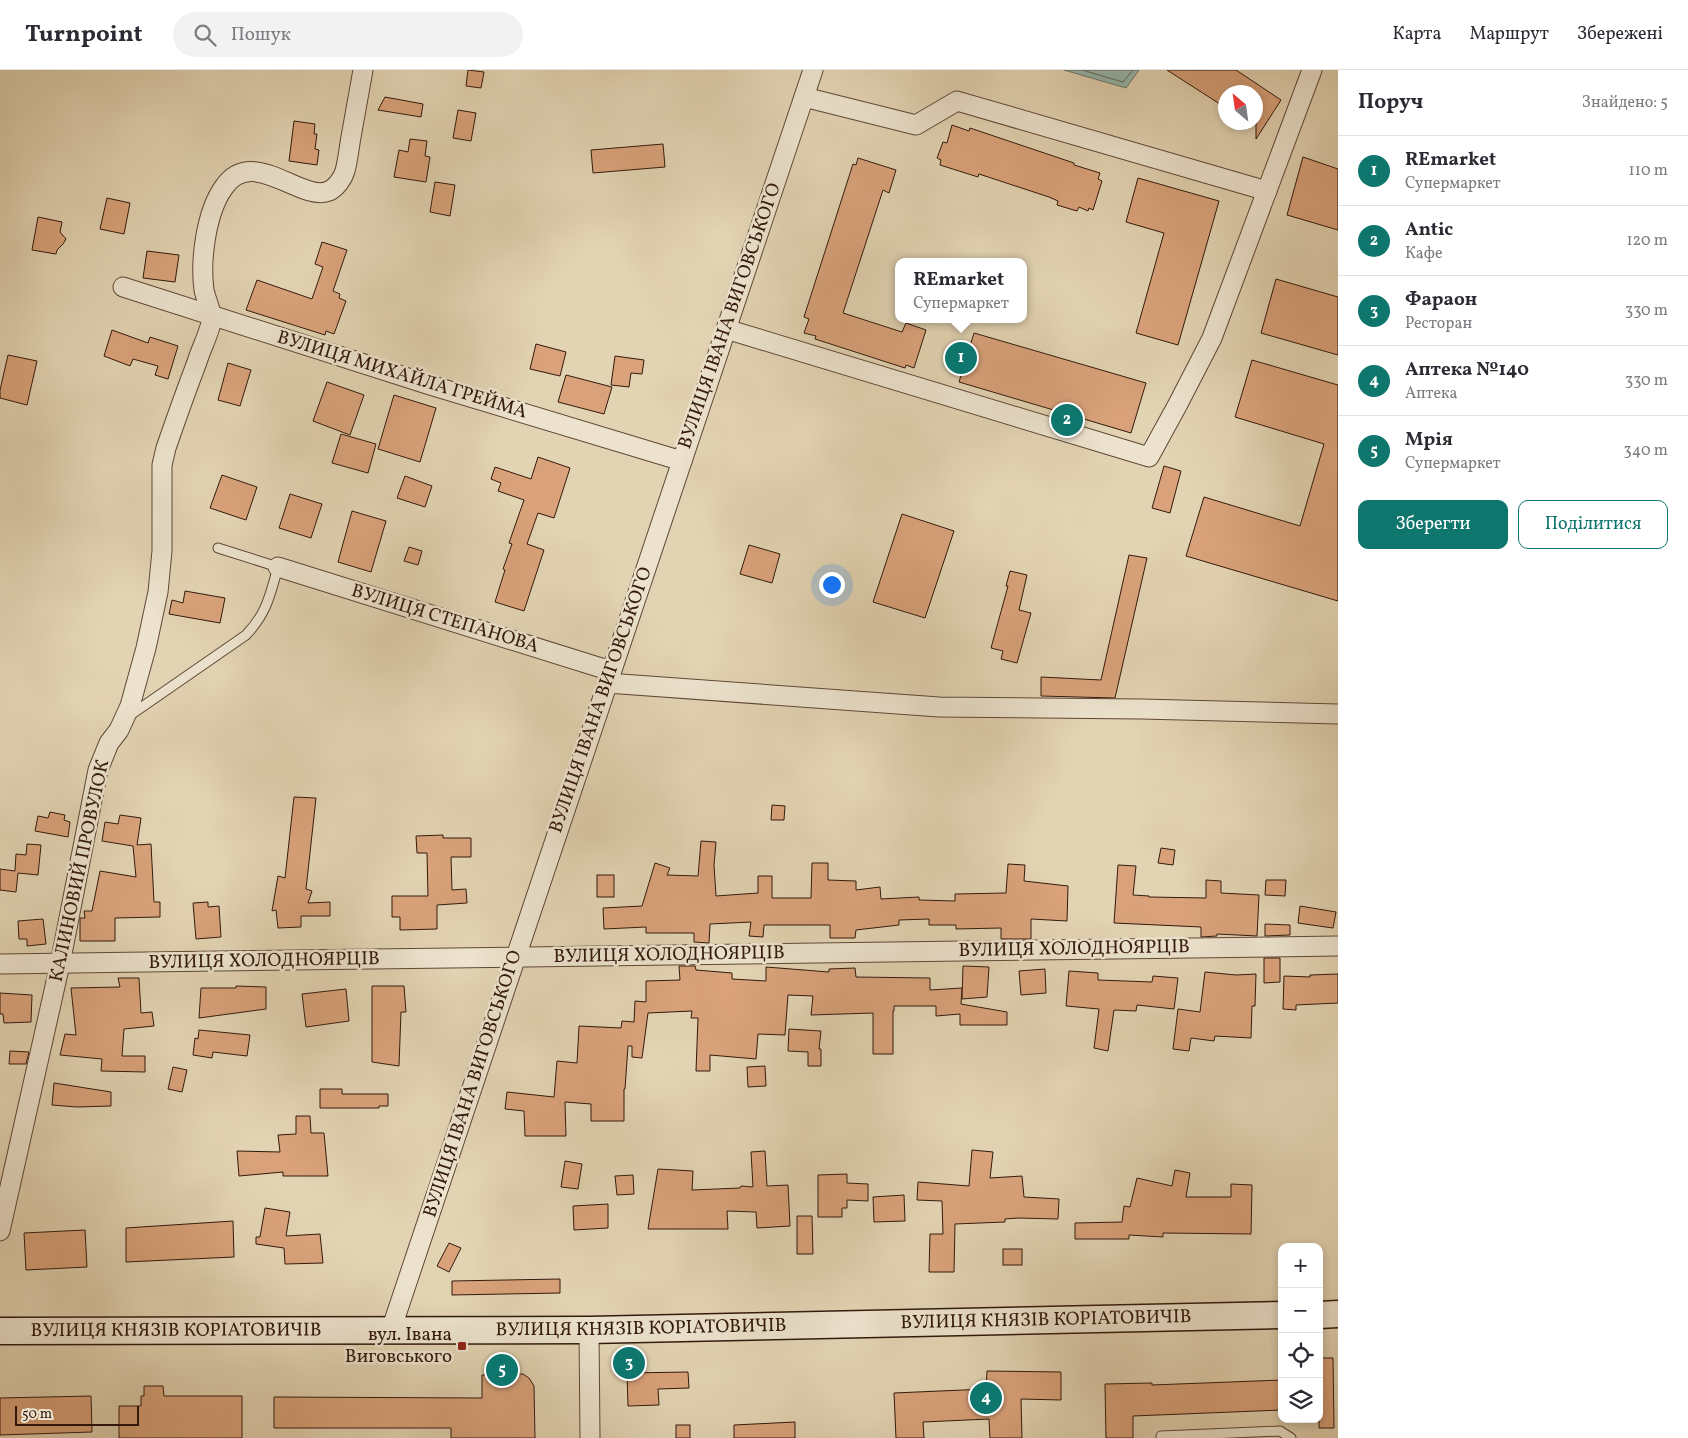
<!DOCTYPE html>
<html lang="uk">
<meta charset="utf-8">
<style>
body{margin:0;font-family:Vollkorn,serif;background:#f2f2f3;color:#2b2b33}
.controls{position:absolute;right:15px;bottom:15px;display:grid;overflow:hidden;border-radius:10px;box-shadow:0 2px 8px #0003}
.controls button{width:45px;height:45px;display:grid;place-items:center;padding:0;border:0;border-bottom:1px solid #e1e1e2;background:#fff;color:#2b2b33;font:25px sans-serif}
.compass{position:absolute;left:1218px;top:15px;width:45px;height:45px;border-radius:50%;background:#fff;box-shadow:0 2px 8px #0003;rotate:331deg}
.scale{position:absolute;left:15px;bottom:12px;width:124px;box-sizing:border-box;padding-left:5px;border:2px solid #32190c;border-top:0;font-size:14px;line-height:18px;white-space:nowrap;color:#32190c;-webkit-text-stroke:4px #ece2cd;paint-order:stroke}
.you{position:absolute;left:831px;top:514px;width:18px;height:18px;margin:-12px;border:4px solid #fff;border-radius:50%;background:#1a73e8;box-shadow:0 0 0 8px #1a73e833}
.badge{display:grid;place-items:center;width:32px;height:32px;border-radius:50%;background:#0f766e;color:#fff;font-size:16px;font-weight:700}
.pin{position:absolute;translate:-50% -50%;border:2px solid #fff;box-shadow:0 1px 5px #0006}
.popup{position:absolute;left:895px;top:188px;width:132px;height:65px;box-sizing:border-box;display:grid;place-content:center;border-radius:10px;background:#fff;filter:drop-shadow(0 1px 4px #0005);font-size:16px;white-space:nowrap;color:#7c7c81}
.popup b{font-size:19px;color:#2b2b33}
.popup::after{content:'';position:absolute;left:50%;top:100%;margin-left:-10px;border:10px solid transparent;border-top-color:#fff}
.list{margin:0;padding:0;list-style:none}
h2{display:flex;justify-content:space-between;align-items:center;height:65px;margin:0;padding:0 20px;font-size:21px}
h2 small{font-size:16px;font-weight:400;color:#7c7c81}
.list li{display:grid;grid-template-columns:32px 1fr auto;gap:15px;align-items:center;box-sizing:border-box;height:70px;padding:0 20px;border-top:1px solid #e1e1e2}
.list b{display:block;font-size:19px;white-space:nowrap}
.list p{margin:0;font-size:16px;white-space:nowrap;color:#7c7c81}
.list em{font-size:16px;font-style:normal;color:#7c7c81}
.actions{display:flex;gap:10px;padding:15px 20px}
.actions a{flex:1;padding:11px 0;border:1px solid #0f766e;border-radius:10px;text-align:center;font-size:18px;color:#0f766e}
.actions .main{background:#0f766e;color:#fff}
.icon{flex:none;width:28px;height:28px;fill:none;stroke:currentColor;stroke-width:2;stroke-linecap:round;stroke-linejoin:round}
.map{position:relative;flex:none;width:1338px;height:1368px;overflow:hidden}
header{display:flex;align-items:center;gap:30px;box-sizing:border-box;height:70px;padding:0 25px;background:#fff;border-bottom:1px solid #e1e1e2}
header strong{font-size:24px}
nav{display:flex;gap:28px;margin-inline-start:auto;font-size:18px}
.search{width:350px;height:45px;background:#f2f2f3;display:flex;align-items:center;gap:12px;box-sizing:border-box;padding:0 18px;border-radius:28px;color:#7c7c81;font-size:19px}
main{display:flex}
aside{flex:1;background:#fff}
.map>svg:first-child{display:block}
.water{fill:#95b8ad;stroke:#6d786d}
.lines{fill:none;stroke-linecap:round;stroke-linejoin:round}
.shore{stroke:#64685c;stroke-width:1}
.building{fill:#d9a27a;stroke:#32190c}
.service-casing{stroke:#5e4836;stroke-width:11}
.minor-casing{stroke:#5e4836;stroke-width:21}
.secondary-casing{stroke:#32190c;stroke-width:29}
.service{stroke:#ece2cd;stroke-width:9}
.minor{stroke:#ece2cd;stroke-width:19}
.secondary{stroke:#ece2cd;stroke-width:26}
.poi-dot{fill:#8f2418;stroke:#ece2cd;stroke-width:2}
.labels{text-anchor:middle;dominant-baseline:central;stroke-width:5;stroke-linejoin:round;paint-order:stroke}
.street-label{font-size:19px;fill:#32190c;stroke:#ece2cd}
.poi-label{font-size:19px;fill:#32190c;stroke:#ece2cd;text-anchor:end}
</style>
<header>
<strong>Turnpoint</strong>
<div class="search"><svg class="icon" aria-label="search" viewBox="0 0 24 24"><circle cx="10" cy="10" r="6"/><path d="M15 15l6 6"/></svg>Пошук</div>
<nav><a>Карта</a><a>Маршрут</a><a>Збережені</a></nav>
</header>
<main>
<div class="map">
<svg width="1338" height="1368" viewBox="0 0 1338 1368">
<rect width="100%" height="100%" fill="#e2d3b2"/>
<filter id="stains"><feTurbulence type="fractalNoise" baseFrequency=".004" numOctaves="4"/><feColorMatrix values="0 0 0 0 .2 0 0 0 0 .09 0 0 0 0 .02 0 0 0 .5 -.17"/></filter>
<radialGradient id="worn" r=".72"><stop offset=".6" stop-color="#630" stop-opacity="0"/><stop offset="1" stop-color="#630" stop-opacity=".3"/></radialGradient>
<path class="water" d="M1064,0H1139L1126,18Z"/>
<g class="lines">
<path class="shore" d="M1082,0L1123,12L1133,0"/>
</g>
<g class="building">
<path d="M468,0L484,2L481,18L466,16Z"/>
<path d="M1167,0H1236L1281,30L1256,69V22H1226V38Z"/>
<path d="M385,27L423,34L421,47L378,40Z"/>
<path d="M458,40L476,43L471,71L453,68Z"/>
<path d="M294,51L315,54L314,64H317L315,79L319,80L317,95L289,91Z"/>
<path d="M952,55L969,61L970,58L1074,93V95L1100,103L1098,109L1102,111L1093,140L1089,138L1088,141L1079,137L1077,141L1057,135L1058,131L1049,127L979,104L978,107L940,95L941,90L937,88L943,72L947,73Z"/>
<path d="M410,69L427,71L425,86L430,87L426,112L394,107L399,80L408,82Z"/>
<path d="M663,74L665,97L593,103L591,80Z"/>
<path d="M1303,87L1338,99V160L1287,145Z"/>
<path d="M858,88L896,100L889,123L883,120L843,243L902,262L906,253L926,260L914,298L906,295L905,298L815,269L816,266L804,263L809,249L804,247L853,94L856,95Z"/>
<path d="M1138,108L1219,131L1178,275L1136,263L1164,163L1126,152Z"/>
<path d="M435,112L455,115L450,146L430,142Z"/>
<path d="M107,128L130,133L124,164L100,159Z"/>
<path d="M38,147L62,152L60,162L66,169L63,174L57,180L56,184L32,180Z"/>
<path d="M322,172L347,180L333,221L340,224L339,228L346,231L334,264L326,261L325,265L246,240L257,210L312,229L323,197L315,194Z"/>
<path d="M147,181L179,185L175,212L143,208Z"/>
<path d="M1276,209L1338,227V285L1261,263Z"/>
<path d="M112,260L148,273L150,267L178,276L168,309L155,305L158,296L133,289L130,296L104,286Z"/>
<path d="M974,263L1146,313L1131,363L959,312Z"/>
<path d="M536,274L566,282L560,306L530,299Z"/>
<path d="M8,285L37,291L27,335L0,328V320Z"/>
<path d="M615,286L644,290L642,304L631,303L629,317L611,315Z"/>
<path d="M1252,290L1338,315V531L1186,486L1204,427L1300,456L1324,374L1235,347Z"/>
<path d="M228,293L251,300L240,336L218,330Z"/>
<path d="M566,305L612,317L604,344L558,332Z"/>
<path d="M327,312L364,325L350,365L313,351Z"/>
<path d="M394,325L436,338L420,392L378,379Z"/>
<path d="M341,364L376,374L368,403L332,393Z"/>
<path d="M538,387L570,398L554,448L538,443L527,474L544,480L524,541L495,532L505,500L503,499L512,474L509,473L524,430L498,421L501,413L491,409L495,397L531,409Z"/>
<path d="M1164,396L1181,401L1170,443L1152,438Z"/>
<path d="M222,405L257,417L246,450L210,438Z"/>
<path d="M405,406L432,416L425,437L397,428Z"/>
<path d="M290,424L322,434L311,468L279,458Z"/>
<path d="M352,441L386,451L371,502L338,492Z"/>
<path d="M902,444L954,461L925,548L873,532Z"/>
<path d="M749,475L780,484L772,513L740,504Z"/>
<path d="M409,477L422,481L418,495L404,491Z"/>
<path d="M1129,485L1147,488L1115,628L1041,626V607L1101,610Z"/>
<path d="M1010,501L1027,505L1019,540L1031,543L1017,593L1001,589L1003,581L991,578L1008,516H1006Z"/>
<path d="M185,521L225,528L220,553L169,544L172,530L183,533Z"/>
<path d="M294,727L316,728L306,819L312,821L308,833L330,832V846H301V857L278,858L276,840L272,841L278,806L285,808Z"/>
<path d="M772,735L785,736L784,750H771Z"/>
<path d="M50,742L65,745L64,750L70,752L68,767L35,761L38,746L48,748Z"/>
<path d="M120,745L141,748L137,775L151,774L154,832H160V847L115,848V871H80V848H85L84,841H92L100,801L136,807L133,776L102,771L105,752L118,754Z"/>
<path d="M443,765V768H471V787H451L452,820L466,819L467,833L437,835V859L400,860V847H392V826H428L427,783H417L416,766Z"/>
<path d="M701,771L716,772L714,795L716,826L758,823V806H772V828H811L812,793H828V810L856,811V820L880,817L881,829L919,827V830L955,831V824L1006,823L1008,794L1025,795L1024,811L1068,816L1067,851L1031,849V869H1001V858L956,859V855H929V849L899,850V855L856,860L855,868H830V855H764L763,867L749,866L751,852L710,854L709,873L694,872V863H646V857L604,859L603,838L642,836L655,793L670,798L667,805L698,806Z"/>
<path d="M27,774L41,775L38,805L18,803L16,822L0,820V799L15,801L16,784L26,785Z"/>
<path d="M1161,778L1175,780L1173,795L1158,793Z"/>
<path d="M1118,795L1136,796L1133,825L1149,826V827L1206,828V810L1221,811V823L1259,825L1257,866L1217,864V866L1201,867V857L1114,853Z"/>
<rect x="597" y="805" width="17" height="22"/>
<path d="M1266,810H1286L1285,826L1265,825Z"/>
<path d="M208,832V837L219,836L221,867L196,869L193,833Z"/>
<path d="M1300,836L1336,842L1333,858L1298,853Z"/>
<path d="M43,849L46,874L27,876V869H19L18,851Z"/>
<path d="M1265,854L1290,855V865L1265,866Z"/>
<path d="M1264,888H1280V912L1264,913Z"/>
<path d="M679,896H695L696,900L732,903V909L766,911V897L829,902V899L855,898L856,907L930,908V920L962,918L961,934L1007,942V955H960V944L936,946V936H894V941H893V984H873V943L811,945L813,926L788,925L785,965L758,964L756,989L710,985V1001H696L698,948H691L692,941L648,943L642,988L632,987V976H628L625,1019H624V1051H591V1034L565,1032L566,1066H525L524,1041L505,1039L507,1022L554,1027L557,991L577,993L579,956L621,958L622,951L634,952L635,931L646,932V911L680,910Z"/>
<path d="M963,896L989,897L987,927L962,929Z"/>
<path d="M1045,899L1046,923L1021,925L1019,901Z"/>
<path d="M1069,901L1098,903V910L1152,912L1153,906L1178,908L1174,939L1137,935L1136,941L1114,940L1108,981L1094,978L1099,939L1066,936Z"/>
<path d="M1205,902L1236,905L1256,904L1255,936H1252L1251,968L1215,966L1214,971L1191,968L1189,981L1173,979L1178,939L1200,942Z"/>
<path d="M1338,904V933L1296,935V940L1283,939L1284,906L1310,907V905Z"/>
<path d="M118,908H139L141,943L152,942L154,956L124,959L122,986H145V1002L101,1001L102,989L60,985L65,964L76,965L71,918L120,917Z"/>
<path d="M236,916L266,917V939L199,948L201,918H236Z"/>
<path d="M372,916H404L406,942H401L399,996L372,992Z"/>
<path d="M346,919L349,951L306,957L302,924Z"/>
<path d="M0,923L32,925L31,952L4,953L3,944H0Z"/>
<path d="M789,959L821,961L819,979H821V996H808V982L788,981Z"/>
<path d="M199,960L250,965L247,986L213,982L212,988L193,985L195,968L198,969Z"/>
<path d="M10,981L29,982L26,994H9Z"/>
<path d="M765,996L766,1016L748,1017L747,997Z"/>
<path d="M173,997L187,1000L182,1022L168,1019Z"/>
<path d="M54,1013L111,1022V1036L77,1037L52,1035Z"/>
<path d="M320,1019H342V1024H388V1036H379V1038H320Z"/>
<path d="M296,1046H310L311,1063H324L328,1106H283V1102L239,1106L237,1081L280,1082L278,1065L296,1064Z"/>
<path d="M972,1080L993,1082L990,1108L1022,1106L1024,1127L1059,1129L1058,1149L1018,1148L1005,1149V1152L955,1154L954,1202H929L930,1164H943L942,1131L917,1130L918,1112L969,1116Z"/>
<path d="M765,1081L767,1116L788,1115L790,1156L757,1158L756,1142L727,1141L728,1159H648L658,1099L693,1101L692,1120L740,1118L741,1116L753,1117L751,1082Z"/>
<path d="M565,1091L582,1094L578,1119L561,1117Z"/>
<path d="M1175,1100L1190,1103L1186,1127H1231V1114L1252,1115L1251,1164L1163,1163V1167L1129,1165V1169H1075V1153L1122,1152L1124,1136L1130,1137L1137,1108L1172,1116Z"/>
<path d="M847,1104V1113L868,1114V1131L847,1130V1138H842V1147H818V1105Z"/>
<path d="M633,1105L634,1124L617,1125L615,1106Z"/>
<path d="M904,1125L905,1151L874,1152L873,1127Z"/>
<path d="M608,1134V1158L574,1160L573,1136Z"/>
<path d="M265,1138L290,1142L286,1166L320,1164L323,1193L285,1194L284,1178L256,1174V1167H260Z"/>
<path d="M797,1146H812L813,1184H797Z"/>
<path d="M233,1151L234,1187L126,1192V1158Z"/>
<path d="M85,1160L87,1197L26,1200L24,1163Z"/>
<path d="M449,1173L461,1178L449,1202L437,1196Z"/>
<rect x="1003" y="1179" width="19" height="16"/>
<path d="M560,1209V1223L452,1225V1211Z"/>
<path d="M1319,1288H1333L1334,1358H1319Z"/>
<path d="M987,1301L1061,1302V1330L1021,1329L1022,1368H990L989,1349L923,1352L924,1368H896L894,1323L986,1319Z"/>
<path d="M688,1302L689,1318L658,1319L659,1335L628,1336L627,1303Z"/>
<path d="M523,1304L529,1308L534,1316L535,1368H451V1358H274V1327L482,1328V1305Z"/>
<path d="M1282,1310V1340L1133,1346V1368H1106L1105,1314L1152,1313V1315Z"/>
<path d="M144,1316H163L164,1326H242V1368H119V1336H141V1326H144Z"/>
<path d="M91,1326L92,1362L0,1365V1328Z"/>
<path d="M795,1352V1368H734V1355Z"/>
<rect x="676" y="1355" width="14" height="13"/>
</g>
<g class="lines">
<g class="service-casing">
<g id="service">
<path d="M129,646L246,565C267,543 270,525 278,497L218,478"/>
<path d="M1161,1368V1366L1280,1361L1291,1368"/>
</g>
</g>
<g class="minor-casing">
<g id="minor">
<path d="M804,27L916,55L957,31L1267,121"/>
<path d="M123,217L430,315L682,391"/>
<path d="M726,259L1149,387L1178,334L1212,268L1312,0"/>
<path d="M278,497L611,601"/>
<path d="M607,613L939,637L1141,639L1338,644"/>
<path d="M0,894L1338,876"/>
<path d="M0,1161L60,894L98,700L109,673L119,660L130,636L146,578L158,522L162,481V395L166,378C176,349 186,321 197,292C201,279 208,266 211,253C213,243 206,230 204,220C200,190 206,142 224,117C253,75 301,133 329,121C336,118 343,108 345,101C348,90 349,78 351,67C355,45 359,22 363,0"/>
<path d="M391,1260L813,0"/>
<path d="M589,1260L590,1368"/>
</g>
</g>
<g class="secondary-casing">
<g id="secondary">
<path d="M1319,1245L1338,1244"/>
<path id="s1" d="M0,1261L589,1260L1282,1245"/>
</g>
</g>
<use href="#service" class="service"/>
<use href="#minor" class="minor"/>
<use href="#secondary" class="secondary"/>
</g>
<rect class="poi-dot" x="457" y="1271" width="10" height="10" rx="2.5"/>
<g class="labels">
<g class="street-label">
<text transform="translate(730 246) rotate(-71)">ВУЛИЦЯ ІВАНА ВИГОВСЬКОГО</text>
<text transform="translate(402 305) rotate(17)">ВУЛИЦЯ МИХАЙЛА ГРЕЙМА</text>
<text transform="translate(445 549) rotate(17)">ВУЛИЦЯ СТЕПАНОВА</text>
<text transform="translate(601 630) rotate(-71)">ВУЛИЦЯ ІВАНА ВИГОВСЬКОГО</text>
<text transform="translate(80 801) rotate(-78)">КАЛИНОВИЙ ПРОВУЛОК</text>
<text transform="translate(1074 879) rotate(-1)">ВУЛИЦЯ ХОЛОДНОЯРЦІВ</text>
<text transform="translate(669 885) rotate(-1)">ВУЛИЦЯ ХОЛОДНОЯРЦІВ</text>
<text transform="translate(264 891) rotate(-1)">ВУЛИЦЯ ХОЛОДНОЯРЦІВ</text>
<text transform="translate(473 1014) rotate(-72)">ВУЛИЦЯ ІВАНА ВИГОВСЬКОГО</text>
<text stroke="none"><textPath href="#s1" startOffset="1046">ВУЛИЦЯ КНЯЗІВ КОРІАТОВИЧІВ</textPath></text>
<text stroke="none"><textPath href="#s1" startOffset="641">ВУЛИЦЯ КНЯЗІВ КОРІАТОВИЧІВ</textPath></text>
<text stroke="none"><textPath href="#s1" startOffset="176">ВУЛИЦЯ КНЯЗІВ КОРІАТОВИЧІВ</textPath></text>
</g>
<g class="poi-label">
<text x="452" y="1265">вул. Івана<tspan x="452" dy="22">Виговського</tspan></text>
</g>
</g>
<rect width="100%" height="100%" filter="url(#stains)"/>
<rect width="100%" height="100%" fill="url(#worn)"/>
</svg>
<div class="controls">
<button>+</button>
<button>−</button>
<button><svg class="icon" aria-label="locate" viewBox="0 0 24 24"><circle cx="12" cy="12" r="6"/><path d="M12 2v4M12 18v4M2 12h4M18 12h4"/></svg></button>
<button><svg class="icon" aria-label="layers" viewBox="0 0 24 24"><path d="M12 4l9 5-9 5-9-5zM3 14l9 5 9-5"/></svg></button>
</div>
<svg class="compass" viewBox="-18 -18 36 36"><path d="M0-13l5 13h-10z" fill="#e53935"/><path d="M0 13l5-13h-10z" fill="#7c7c81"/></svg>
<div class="scale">50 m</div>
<div class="you"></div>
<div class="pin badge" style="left:961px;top:288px">1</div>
<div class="popup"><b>REmarket</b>Супермаркет</div>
<div class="pin badge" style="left:1067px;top:350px">2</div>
<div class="pin badge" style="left:629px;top:1293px">3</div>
<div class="pin badge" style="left:986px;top:1328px">4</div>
<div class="pin badge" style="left:502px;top:1300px">5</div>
</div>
<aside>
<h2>Поруч<small>Знайдено: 5</small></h2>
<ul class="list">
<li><span class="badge">1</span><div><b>REmarket</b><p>Супермаркет</p></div><em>110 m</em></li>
<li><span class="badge">2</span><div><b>Antic</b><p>Кафе</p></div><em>120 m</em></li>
<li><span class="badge">3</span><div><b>Фараон</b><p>Ресторан</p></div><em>330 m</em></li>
<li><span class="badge">4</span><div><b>Аптека №140</b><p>Аптека</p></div><em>330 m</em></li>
<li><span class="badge">5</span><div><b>Мрія</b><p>Супермаркет</p></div><em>340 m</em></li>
</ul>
<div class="actions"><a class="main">Зберегти</a><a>Поділитися</a></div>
</aside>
</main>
